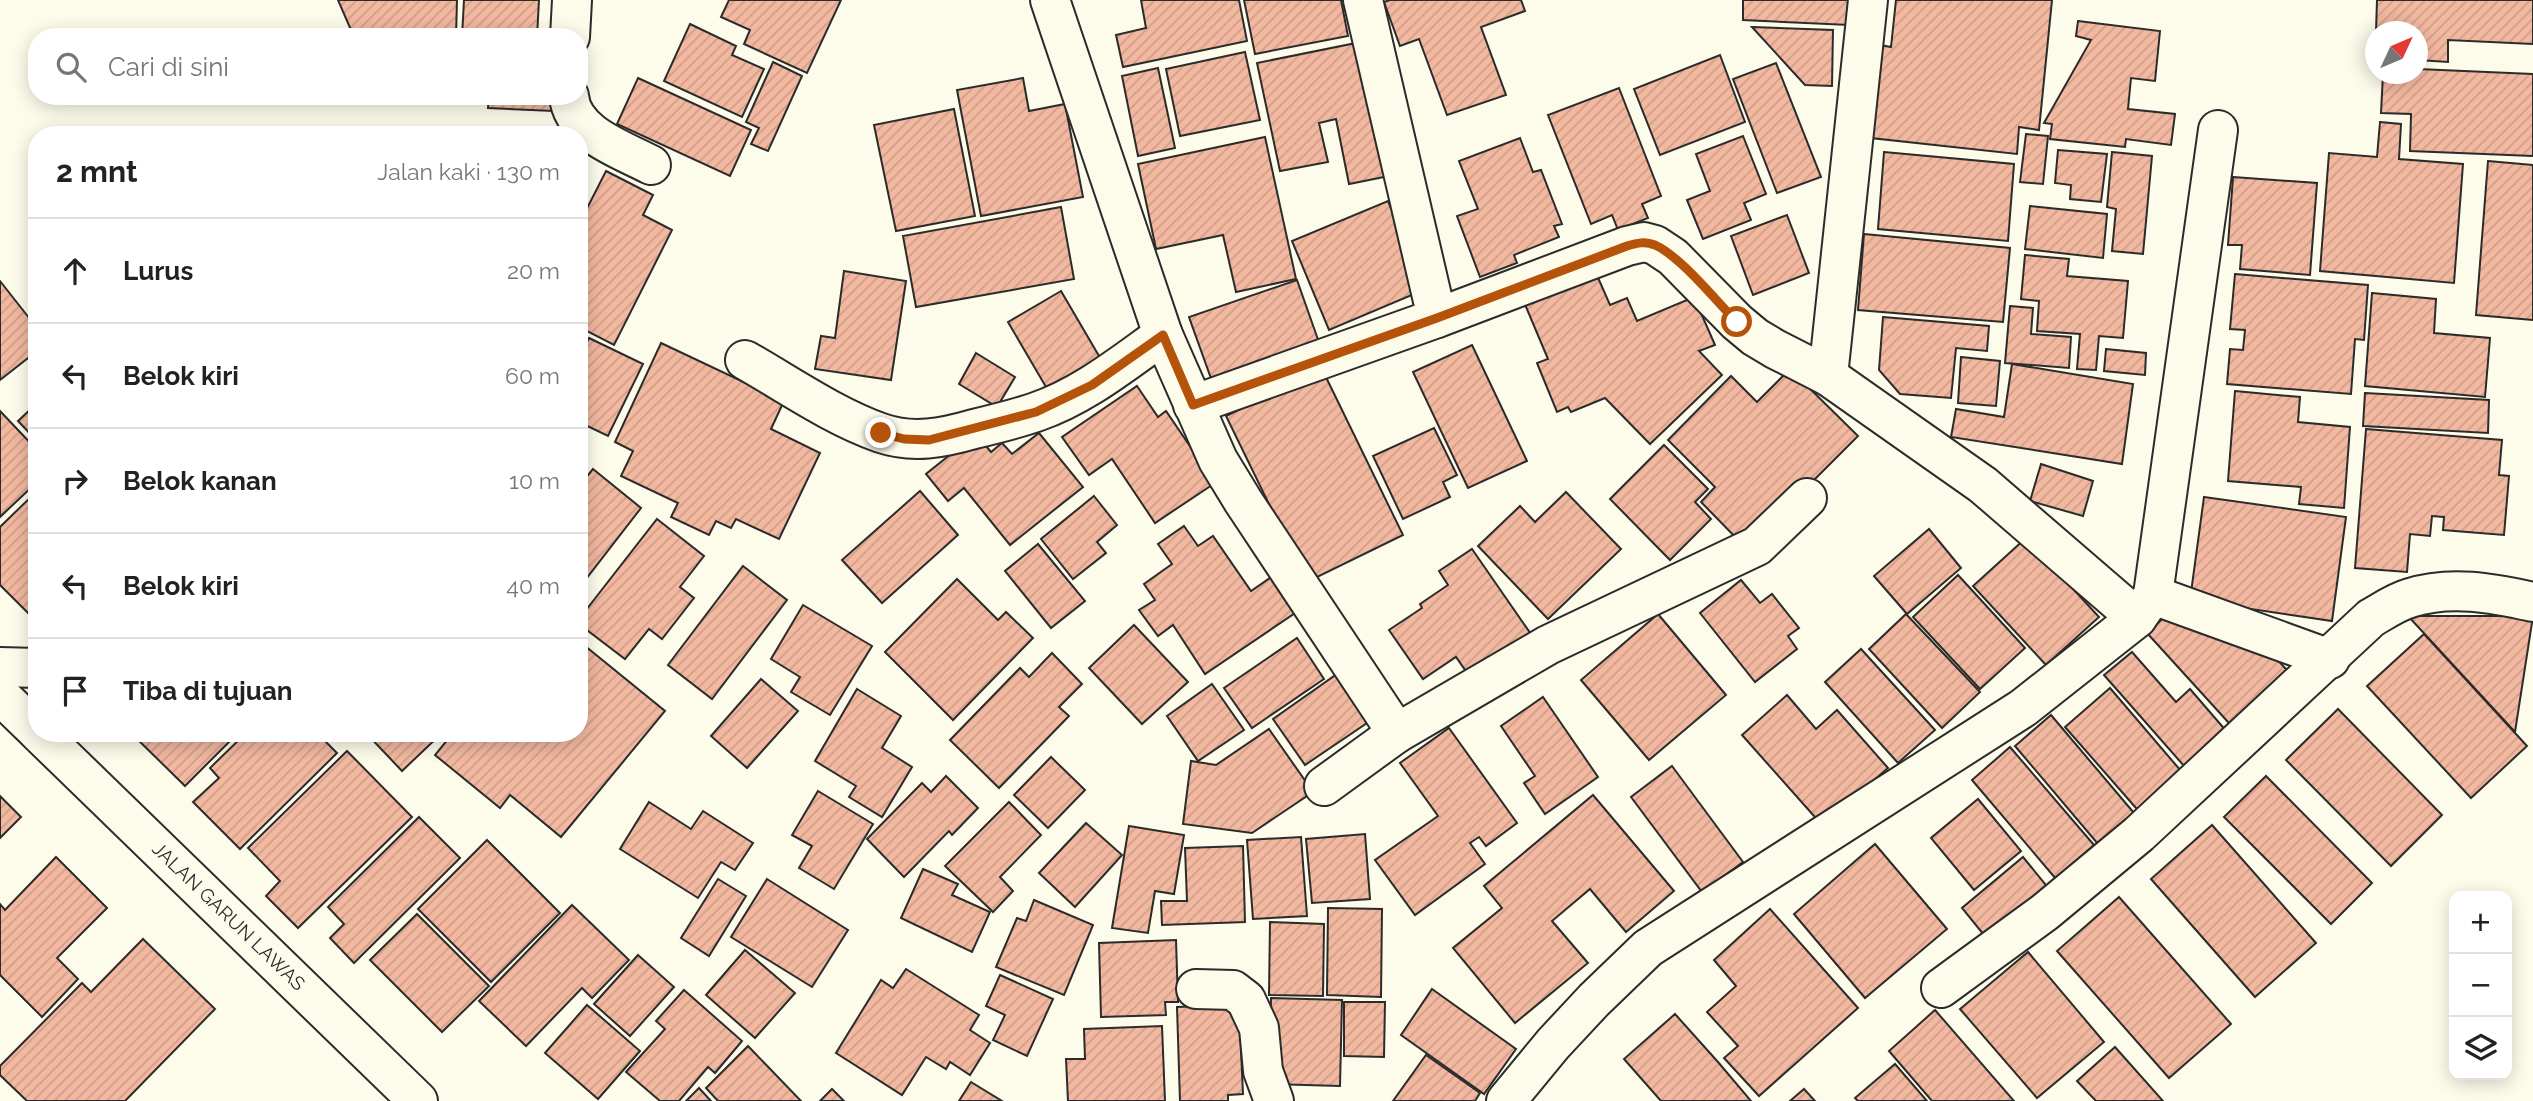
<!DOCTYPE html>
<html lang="id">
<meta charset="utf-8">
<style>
body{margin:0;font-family:Raleway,sans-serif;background:#f6f6f6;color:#222}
.controls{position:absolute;right:21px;bottom:21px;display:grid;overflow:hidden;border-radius:14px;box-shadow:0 4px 18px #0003}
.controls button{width:63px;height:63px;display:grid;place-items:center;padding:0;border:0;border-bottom:2px solid #e0e0e0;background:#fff;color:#222;font:35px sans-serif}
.compass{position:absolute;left:2365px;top:21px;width:63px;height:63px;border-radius:50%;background:#fff;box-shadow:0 4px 18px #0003;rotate:46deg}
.stop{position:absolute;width:21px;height:21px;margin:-16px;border:5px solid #b45309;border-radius:50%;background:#fff}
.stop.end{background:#b45309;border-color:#fff;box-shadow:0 2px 7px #0008}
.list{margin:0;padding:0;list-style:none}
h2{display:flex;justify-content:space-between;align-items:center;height:91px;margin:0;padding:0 28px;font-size:30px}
h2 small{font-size:23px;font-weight:400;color:#767676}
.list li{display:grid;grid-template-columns:46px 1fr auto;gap:21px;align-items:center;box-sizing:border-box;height:105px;padding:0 28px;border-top:2px solid #e0e0e0}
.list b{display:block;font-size:26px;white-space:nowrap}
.list em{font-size:23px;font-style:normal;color:#767676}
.icon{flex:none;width:38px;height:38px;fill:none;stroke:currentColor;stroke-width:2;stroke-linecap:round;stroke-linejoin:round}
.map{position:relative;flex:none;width:2533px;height:1101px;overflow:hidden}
.search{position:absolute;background:#fff;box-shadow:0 4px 18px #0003;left:28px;top:28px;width:560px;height:77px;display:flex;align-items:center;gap:18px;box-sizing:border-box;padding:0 24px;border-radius:28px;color:#767676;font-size:26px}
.panel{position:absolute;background:#fff;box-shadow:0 4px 18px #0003;left:28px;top:126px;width:560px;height:616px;border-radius:28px}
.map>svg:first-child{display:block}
.building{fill:url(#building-hatch);stroke:#2b2b2b;stroke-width:2}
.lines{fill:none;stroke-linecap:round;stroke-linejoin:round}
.minor-casing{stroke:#2b2b2b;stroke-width:42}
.secondary-casing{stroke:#2b2b2b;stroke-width:42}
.minor{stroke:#fdfbea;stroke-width:38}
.secondary{stroke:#fdfbea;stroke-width:38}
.route{stroke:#b45309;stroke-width:9}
.labels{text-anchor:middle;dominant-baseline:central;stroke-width:5;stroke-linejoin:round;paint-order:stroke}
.street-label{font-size:19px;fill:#2b2b2b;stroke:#fdfbea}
</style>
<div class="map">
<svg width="2533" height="1101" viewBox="0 0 2533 1101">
<defs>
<pattern id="building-hatch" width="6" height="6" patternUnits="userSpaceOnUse" patternTransform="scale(1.75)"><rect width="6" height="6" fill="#f2b8a0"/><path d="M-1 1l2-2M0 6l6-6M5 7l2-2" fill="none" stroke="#d09e8a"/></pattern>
</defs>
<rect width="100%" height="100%" fill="#fdfbea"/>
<g class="building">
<path d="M338,0H457L456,37H354Z"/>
<path d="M464,0H539L537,37H462Z"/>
<path d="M729,0H841L807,73L744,44L750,30L721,17Z"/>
<path d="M1141,0H1239L1247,41L1123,67L1116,35L1146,28Z"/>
<path d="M1244,0H1341L1348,36L1255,54Z"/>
<path d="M1390,0H1521L1525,11L1481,27L1506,95L1447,115L1419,39L1400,46L1384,2Z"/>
<path d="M1743,0H1850L1849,25L1743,20Z"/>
<path d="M1896,0H2052L2039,130L2019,127L2017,154L1871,138L1880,45L1891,47Z"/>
<path d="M2377,0H2533V44L2448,40V62L2418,60V32H2376Z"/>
<path d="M2078,21L2160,31L2155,81L2131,78L2128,109L2175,114L2171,145L2126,139L2125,147L2050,139L2052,124L2044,123L2091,40L2076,36Z"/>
<path d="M690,24L736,46L732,55L764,69L742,117L664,81Z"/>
<path d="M1752,27L1833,30L1832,86L1805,85Z"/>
<path d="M1361,42L1399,174L1349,184L1336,119L1319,123L1328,162L1280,171L1257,63Z"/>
<path d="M1245,52L1260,120L1180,136L1166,69Z"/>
<path d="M1720,55L1745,122L1660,155L1634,89Z"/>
<path d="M773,62L802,76L768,151L751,144L759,128L746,122Z"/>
<path d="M1776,63L1821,177L1777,193L1733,79Z"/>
<path d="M1158,68L1175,148L1138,156L1122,76Z"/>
<path d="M2418,69L2533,74V156L2410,151L2411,114L2381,113L2383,74H2418Z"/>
<path d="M638,78L751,130L730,176L617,124Z"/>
<path d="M1023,78L1029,111L1065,104L1083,197L981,216L957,90Z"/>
<path d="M1619,88L1661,196L1642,204L1648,218L1618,230L1612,215L1591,224L1548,115Z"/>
<path d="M489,96H554L553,111L488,108Z"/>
<path d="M954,109L975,216L896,231L874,125Z"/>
<path d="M2380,122L2401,124L2399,159L2463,164L2454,283L2320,271L2329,153L2377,157Z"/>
<path d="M2026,134L2048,136L2043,184L2020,182Z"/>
<path d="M1743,136L1766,194L1744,203L1751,220L1703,239L1687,200L1710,191L1696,154Z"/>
<path d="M1265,137L1296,279L1236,292L1223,235L1156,249L1138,164Z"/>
<path d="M1520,138L1533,172L1541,170L1562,224L1554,226L1559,237L1514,255L1517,263L1480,277L1457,216L1478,209L1459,161Z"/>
<path d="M2058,150L2107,154L2101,202L2070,199L2071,185L2055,183Z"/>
<path d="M1884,152L2014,164L2008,241L1878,229Z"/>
<path d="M2112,152L2152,156L2143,254L2112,251L2116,209L2107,207Z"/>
<path d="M2488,161L2533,165V320L2476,315Z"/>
<path d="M606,171L653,195L643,215L672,230L614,345L579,327V244L585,231L579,228V224Z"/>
<path d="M2233,177L2317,183L2310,275L2240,269L2242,245H2228Z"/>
<path d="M1388,201L1426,289L1329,330L1292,241Z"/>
<path d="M2030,206L2107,214L2103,258L2025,249Z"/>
<path d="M1061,207L1074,279L916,307L903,236Z"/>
<path d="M1787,215L1809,273L1753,295L1731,236Z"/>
<path d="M1864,234L2010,248L2003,322L1858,310Z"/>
<path d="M2025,255L2069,259L2067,276L2128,281L2123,338L2099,336L2096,370L2077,369L2080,334L2037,331L2039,301L2021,299Z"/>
<path d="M1592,264L1610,305L1627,298L1637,321L1694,297L1715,345L1699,351L1722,375L1650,444L1605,398L1571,412L1568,407L1557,412L1537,363L1548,359L1521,295Z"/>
<path d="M844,271L906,281L891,380L815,369L821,336L835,338Z"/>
<path d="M2235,274L2368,285L2364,340L2355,339L2351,394L2227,384L2230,349L2243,350L2245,330L2230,329Z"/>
<path d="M1297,280L1321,348L1213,384L1189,317Z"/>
<path d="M0,281L37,328V351L0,380Z"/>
<path d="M1061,291L1106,368L1053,399L1008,322Z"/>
<path d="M2372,293L2436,299L2434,333L2490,338L2485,397L2365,386Z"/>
<path d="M2010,306L2033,308L2031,334L2071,337L2069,368L2005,363Z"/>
<path d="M1883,317L1989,326L1987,351L1956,348L1951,398L1900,394L1879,370Z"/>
<path d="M589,338L643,364L608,436L579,422V359Z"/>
<path d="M661,343L784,401L771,429L820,453L779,539L736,519L731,528L716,521L709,535L671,517L678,503L621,476L633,451L615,442Z"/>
<path d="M1472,345L1527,461L1468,488L1413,372Z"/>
<path d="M2106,349L2146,353L2145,375L2104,371Z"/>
<path d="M976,353L1015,377L997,407L959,384Z"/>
<path d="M1961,357L2000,361L1996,406L1958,403Z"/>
<path d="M2012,364L2133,384L2122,464L1951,437L1956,409L2004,417Z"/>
<path d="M1322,369L1403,535L1307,582L1226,416Z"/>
<path d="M1790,369L1858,436L1746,548L1701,502L1715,487L1668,440L1731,376L1757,402Z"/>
<path d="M1137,386L1158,417L1166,411L1215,483L1155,523L1112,459L1089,475L1062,437Z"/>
<path d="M2235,391L2300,397L2298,422L2350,427L2344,508L2299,504L2301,487L2228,481Z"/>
<path d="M2365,393L2489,400L2488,433L2363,426Z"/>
<path d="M37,403V441L18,421Z"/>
<path d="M0,411L37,450V482L0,517Z"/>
<path d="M1434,428L1457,475L1443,482L1450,497L1403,519L1373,456Z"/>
<path d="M2366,429L2502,440L2499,475L2509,476L2504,535L2443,530L2444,517L2432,516L2430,536L2410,534L2407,572L2355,568Z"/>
<path d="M1039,433L1083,487L1010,545L964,488L948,501L926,474L976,434L991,452L1002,443L1012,454Z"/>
<path d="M1664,445L1708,489L1695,502L1711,519L1670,560L1610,499Z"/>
<path d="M2041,464L2093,481L2083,516L2030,501Z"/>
<path d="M593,469L641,508L579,588V486Z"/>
<path d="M37,491V615L33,618L0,585V527Z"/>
<path d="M920,491L958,535L882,603L842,560Z"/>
<path d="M1566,492L1621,549L1548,619L1478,546L1520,506L1535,522Z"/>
<path d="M1094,496L1117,525L1097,542L1106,553L1073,579L1041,539Z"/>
<path d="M2204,497L2346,517L2332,621L2190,600Z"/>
<path d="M657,519L704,556L680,587L694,598L662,639L649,629L625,659L579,624V619Z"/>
<path d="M1184,526L1198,546L1213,536L1251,591L1283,569L1307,605L1205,674L1173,625L1158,636L1139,610L1155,600L1144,584L1172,564L1158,544Z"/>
<path d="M1929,529L1961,568L1907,614L1874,576Z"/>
<path d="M2026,538L2099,617L2046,665L1973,586Z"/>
<path d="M1038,544L1085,601L1051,628L1005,571Z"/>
<path d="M1472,549L1533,637L1472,680L1456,657L1423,679L1389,630L1422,608L1420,604L1448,585L1439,571Z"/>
<path d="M743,566L787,600L712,699L668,665Z"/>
<path d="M1958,575L2025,648L1980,689L1913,617Z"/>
<path d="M957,579L998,620L1006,612L1033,638L953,720L885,652Z"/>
<path d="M1741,580L1760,603L1772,594L1799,628L1788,636L1797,649L1755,682L1700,613Z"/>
<path d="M803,605L872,646L830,715L791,692L800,677L771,659Z"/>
<path d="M2176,606L2274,656L2296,680L2238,733L2147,633Z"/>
<path d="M1658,614L1726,695L1649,760L1581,680Z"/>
<path d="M1906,614L1980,692L1942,728L1869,649Z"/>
<path d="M2408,616H2533L2515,732Z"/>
<path d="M1134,625L1188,682L1142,724L1089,668Z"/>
<path d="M2424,634L2527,746L2471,798L2367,686Z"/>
<path d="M1297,638L1324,679L1252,728L1224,688Z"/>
<path d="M579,641L665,711L561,837L510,795L500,808L435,755L453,733H579Z"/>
<path d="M1861,649L1935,730L1898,763L1825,682Z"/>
<path d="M2132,652L2176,702L2190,689L2234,740L2192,775L2104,675Z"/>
<path d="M1052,653L1082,684L1059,707L1069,716L999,788L950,740L1020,668L1029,677Z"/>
<path d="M1337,674L1370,721L1305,765L1273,719Z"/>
<path d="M761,679L798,711L747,768L711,736Z"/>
<path d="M1212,684L1244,730L1198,761L1167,716Z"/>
<path d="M2110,688L2187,778L2143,816L2065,727Z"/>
<path d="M857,689L901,716L882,748L912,767L882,817L849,797L856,786L815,761Z"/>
<path d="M1787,695L1816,729L1837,710L1888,768L1822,825L1742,735Z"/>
<path d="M1543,697L1598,777L1545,814L1524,783L1535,776L1501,726Z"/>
<path d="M2338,709L2442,815L2391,866L2286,760Z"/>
<path d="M2051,715L2134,813L2098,844L2015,746Z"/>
<path d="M1449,728L1517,823L1486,846L1479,837L1470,843L1485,864L1415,915L1375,860L1438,816L1400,763Z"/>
<path d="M1269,729L1313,792L1252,833L1183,824L1191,761L1216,765Z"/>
<path d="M131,733H238L185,786Z"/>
<path d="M246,733H317L337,753L240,849L193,802L219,778L210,768Z"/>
<path d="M366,733H442L402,771Z"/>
<path d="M2010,747L2094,845L2056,879L1972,780Z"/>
<path d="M347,751L412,817L298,928L266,896L280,881L248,848Z"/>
<path d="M1051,757L1085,790L1048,828L1014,795Z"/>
<path d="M1672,766L1743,862L1702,892L1631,797Z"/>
<path d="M946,776L978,808L952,835L949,831L904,877L867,839L922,783L931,792Z"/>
<path d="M2266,776L2372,883L2331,924L2224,817Z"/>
<path d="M818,791L873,824L834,889L799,868L812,846L792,835Z"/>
<path d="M1593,795L1674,891L1626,932L1590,889L1552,921L1588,963L1515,1023L1453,948L1502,908L1484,886Z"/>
<path d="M0,796L21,817L0,838Z"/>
<path d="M1978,799L2021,851L1974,890L1931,838Z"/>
<path d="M649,802L691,829L703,811L753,843L735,870L721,862L698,898L620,849Z"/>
<path d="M1009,802L1041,835L1000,877L1013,891L993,912L945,866Z"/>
<path d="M419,817L460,858L354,963L330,938L344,924L328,907Z"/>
<path d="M1086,823L1122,855L1075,907L1039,873Z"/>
<path d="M2212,825L2316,943L2255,997L2151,879Z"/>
<path d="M1129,826L1184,835L1174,894L1155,891L1148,933L1112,928Z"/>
<path d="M1365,834L1370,899L1312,903L1306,839Z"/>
<path d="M1301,837L1307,916L1253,919L1247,840Z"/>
<path d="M487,840L560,913L491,982L418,909Z"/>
<path d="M1875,844L1947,929L1865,998L1794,914Z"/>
<path d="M1243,846L1245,922L1162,925L1161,901H1187L1185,848Z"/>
<path d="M56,857L107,908L57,958L78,979L42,1017L0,975V904L5,910Z"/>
<path d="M2023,857L2050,890L1988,940L1962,908Z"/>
<path d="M923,869L958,884L952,895L990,912L972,952L901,918Z"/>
<path d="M718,879L746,896L709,956L681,938Z"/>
<path d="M767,879L848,930L812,987L731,937Z"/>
<path d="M2119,897L2231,1024L2169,1078L2057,951Z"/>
<path d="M1034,900L1093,925L1064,995L996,967L1017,918L1026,921Z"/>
<path d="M572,905L629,960L592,998L582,988L526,1046L479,1001Z"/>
<path d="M1328,908L1382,909L1381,997L1327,995Z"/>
<path d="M1770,909L1858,1008L1759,1096L1724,1058L1738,1046L1707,1012L1736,986L1714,960Z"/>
<path d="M417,914L489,986L442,1032L370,960Z"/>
<path d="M1270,922L1324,924L1323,996L1269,995Z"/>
<path d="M143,939L215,1009L125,1101H27L0,1075V1066L82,983L91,992Z"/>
<path d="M1176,940L1178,1002H1165L1166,1015L1101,1017L1099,943Z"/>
<path d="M745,950L795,993L755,1038L706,995Z"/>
<path d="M2028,952L2104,1042L2037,1098L1960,1009Z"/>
<path d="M638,955L674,987L630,1036L594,1004Z"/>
<path d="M906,969L979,1015L970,1030L990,1043L970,1075L950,1062L946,1069L926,1057L902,1095L836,1053L881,980L893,988Z"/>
<path d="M1000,975L1053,999L1027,1056L993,1040L1005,1015L986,1006Z"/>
<path d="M1432,989L1516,1049L1484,1094L1401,1035Z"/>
<path d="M684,990L742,1041L715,1073L708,1067L679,1101H660L626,1072L665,1029L656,1021Z"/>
<path d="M1271,998L1342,1000L1340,1086L1270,1084Z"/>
<path d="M1344,1002H1385L1384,1057L1344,1056Z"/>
<path d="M587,1005L640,1051L598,1099L545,1053Z"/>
<path d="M1239,1005L1243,1094L1228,1095V1101H1180L1177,1007Z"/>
<path d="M1935,1010L2014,1101H1932L1889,1051Z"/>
<path d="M1675,1014L1718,1062L1751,1101H1661L1624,1059Z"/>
<path d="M1162,1026L1165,1101H1068L1066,1059H1085L1084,1029Z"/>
<path d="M748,1046L801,1101H718L706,1088Z"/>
<path d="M2115,1047L2163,1101H2096L2077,1081Z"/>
<path d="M1426,1055L1480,1093L1475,1101H1393Z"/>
<path d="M1895,1064L1927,1101H1858L1855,1098Z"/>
<path d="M971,1082L1002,1101H959Z"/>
<path d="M699,1088L711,1101H686Z"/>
<path d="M832,1089L844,1101H820Z"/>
<path d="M1804,1089L1815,1101H1790Z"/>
</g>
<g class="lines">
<g class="minor-casing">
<g id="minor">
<path d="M1050,0L1163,335L1218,460L1243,501L1397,733L1324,786"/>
<path d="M570,37L572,0"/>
<path d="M569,96C572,134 623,150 651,165"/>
<path d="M1437,318L1627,246L1644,242L1655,245L1673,257L1737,322L1755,337L1775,349L1828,376L1983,485L2137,618"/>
<path d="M745,360C789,385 833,416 881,433C913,444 943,438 974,429C995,424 1016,419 1036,412C1083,396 1122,364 1163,335"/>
<path d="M1828,376L1868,0"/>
<path d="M1193,405L1437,318L1363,0"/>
<path d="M2153,595L2330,659"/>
<path d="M0,667L37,668"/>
<path d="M1397,733L1548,645L1757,546L1807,498"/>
<path d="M1941,988L2045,912L2139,834L2371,618C2383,611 2396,602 2410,598C2451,585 2492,593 2533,602"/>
<path d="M1196,989L1233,990L1246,1000L1259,1028L1263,1071L1274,1101"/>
<path d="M1506,1101L1553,1044L1594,1000L1648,948L2023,708L2137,618L2153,595L2218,130"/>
</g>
</g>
<g class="secondary-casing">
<g id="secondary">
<path d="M0,695L37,731"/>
<path d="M39,733L418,1101"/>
</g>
</g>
<use href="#minor" class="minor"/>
<use href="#secondary" class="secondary"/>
</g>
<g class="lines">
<path class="route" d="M881,433L904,439L929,440L1036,412L1092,385L1163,335L1193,405L1437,318L1627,246C1637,243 1645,241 1655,245C1680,256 1716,301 1737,322"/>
</g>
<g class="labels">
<g class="street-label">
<text transform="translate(229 916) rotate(44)">JALAN GARUN LAWAS</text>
</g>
</g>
</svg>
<div class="controls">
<button>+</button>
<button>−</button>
<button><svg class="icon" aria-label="layers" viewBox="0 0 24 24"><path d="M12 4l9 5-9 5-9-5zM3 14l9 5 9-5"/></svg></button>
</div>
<svg class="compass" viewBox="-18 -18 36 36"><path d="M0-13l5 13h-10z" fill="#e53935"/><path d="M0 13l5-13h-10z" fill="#767676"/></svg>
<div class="stop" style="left:1737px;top:322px"></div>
<div class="stop end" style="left:881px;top:433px"></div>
<div class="search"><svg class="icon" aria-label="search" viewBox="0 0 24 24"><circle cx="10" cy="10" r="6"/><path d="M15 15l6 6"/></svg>Cari di sini</div>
<section class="panel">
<h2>2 mnt<small>Jalan kaki · 130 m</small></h2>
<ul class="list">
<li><svg class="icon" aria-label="ahead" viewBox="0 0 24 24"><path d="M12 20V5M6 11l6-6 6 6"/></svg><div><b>Lurus</b></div><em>20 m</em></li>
<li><svg class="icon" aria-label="left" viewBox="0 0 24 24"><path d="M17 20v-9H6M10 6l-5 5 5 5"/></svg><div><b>Belok kiri</b></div><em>60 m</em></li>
<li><svg class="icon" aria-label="right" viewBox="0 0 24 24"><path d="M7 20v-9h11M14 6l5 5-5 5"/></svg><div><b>Belok kanan</b></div><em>10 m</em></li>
<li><svg class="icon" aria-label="left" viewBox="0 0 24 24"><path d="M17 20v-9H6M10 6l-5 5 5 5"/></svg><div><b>Belok kiri</b></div><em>40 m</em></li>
<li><svg class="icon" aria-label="arrive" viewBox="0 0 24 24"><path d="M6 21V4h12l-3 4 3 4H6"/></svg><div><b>Tiba di tujuan</b></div></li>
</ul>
</section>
</div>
